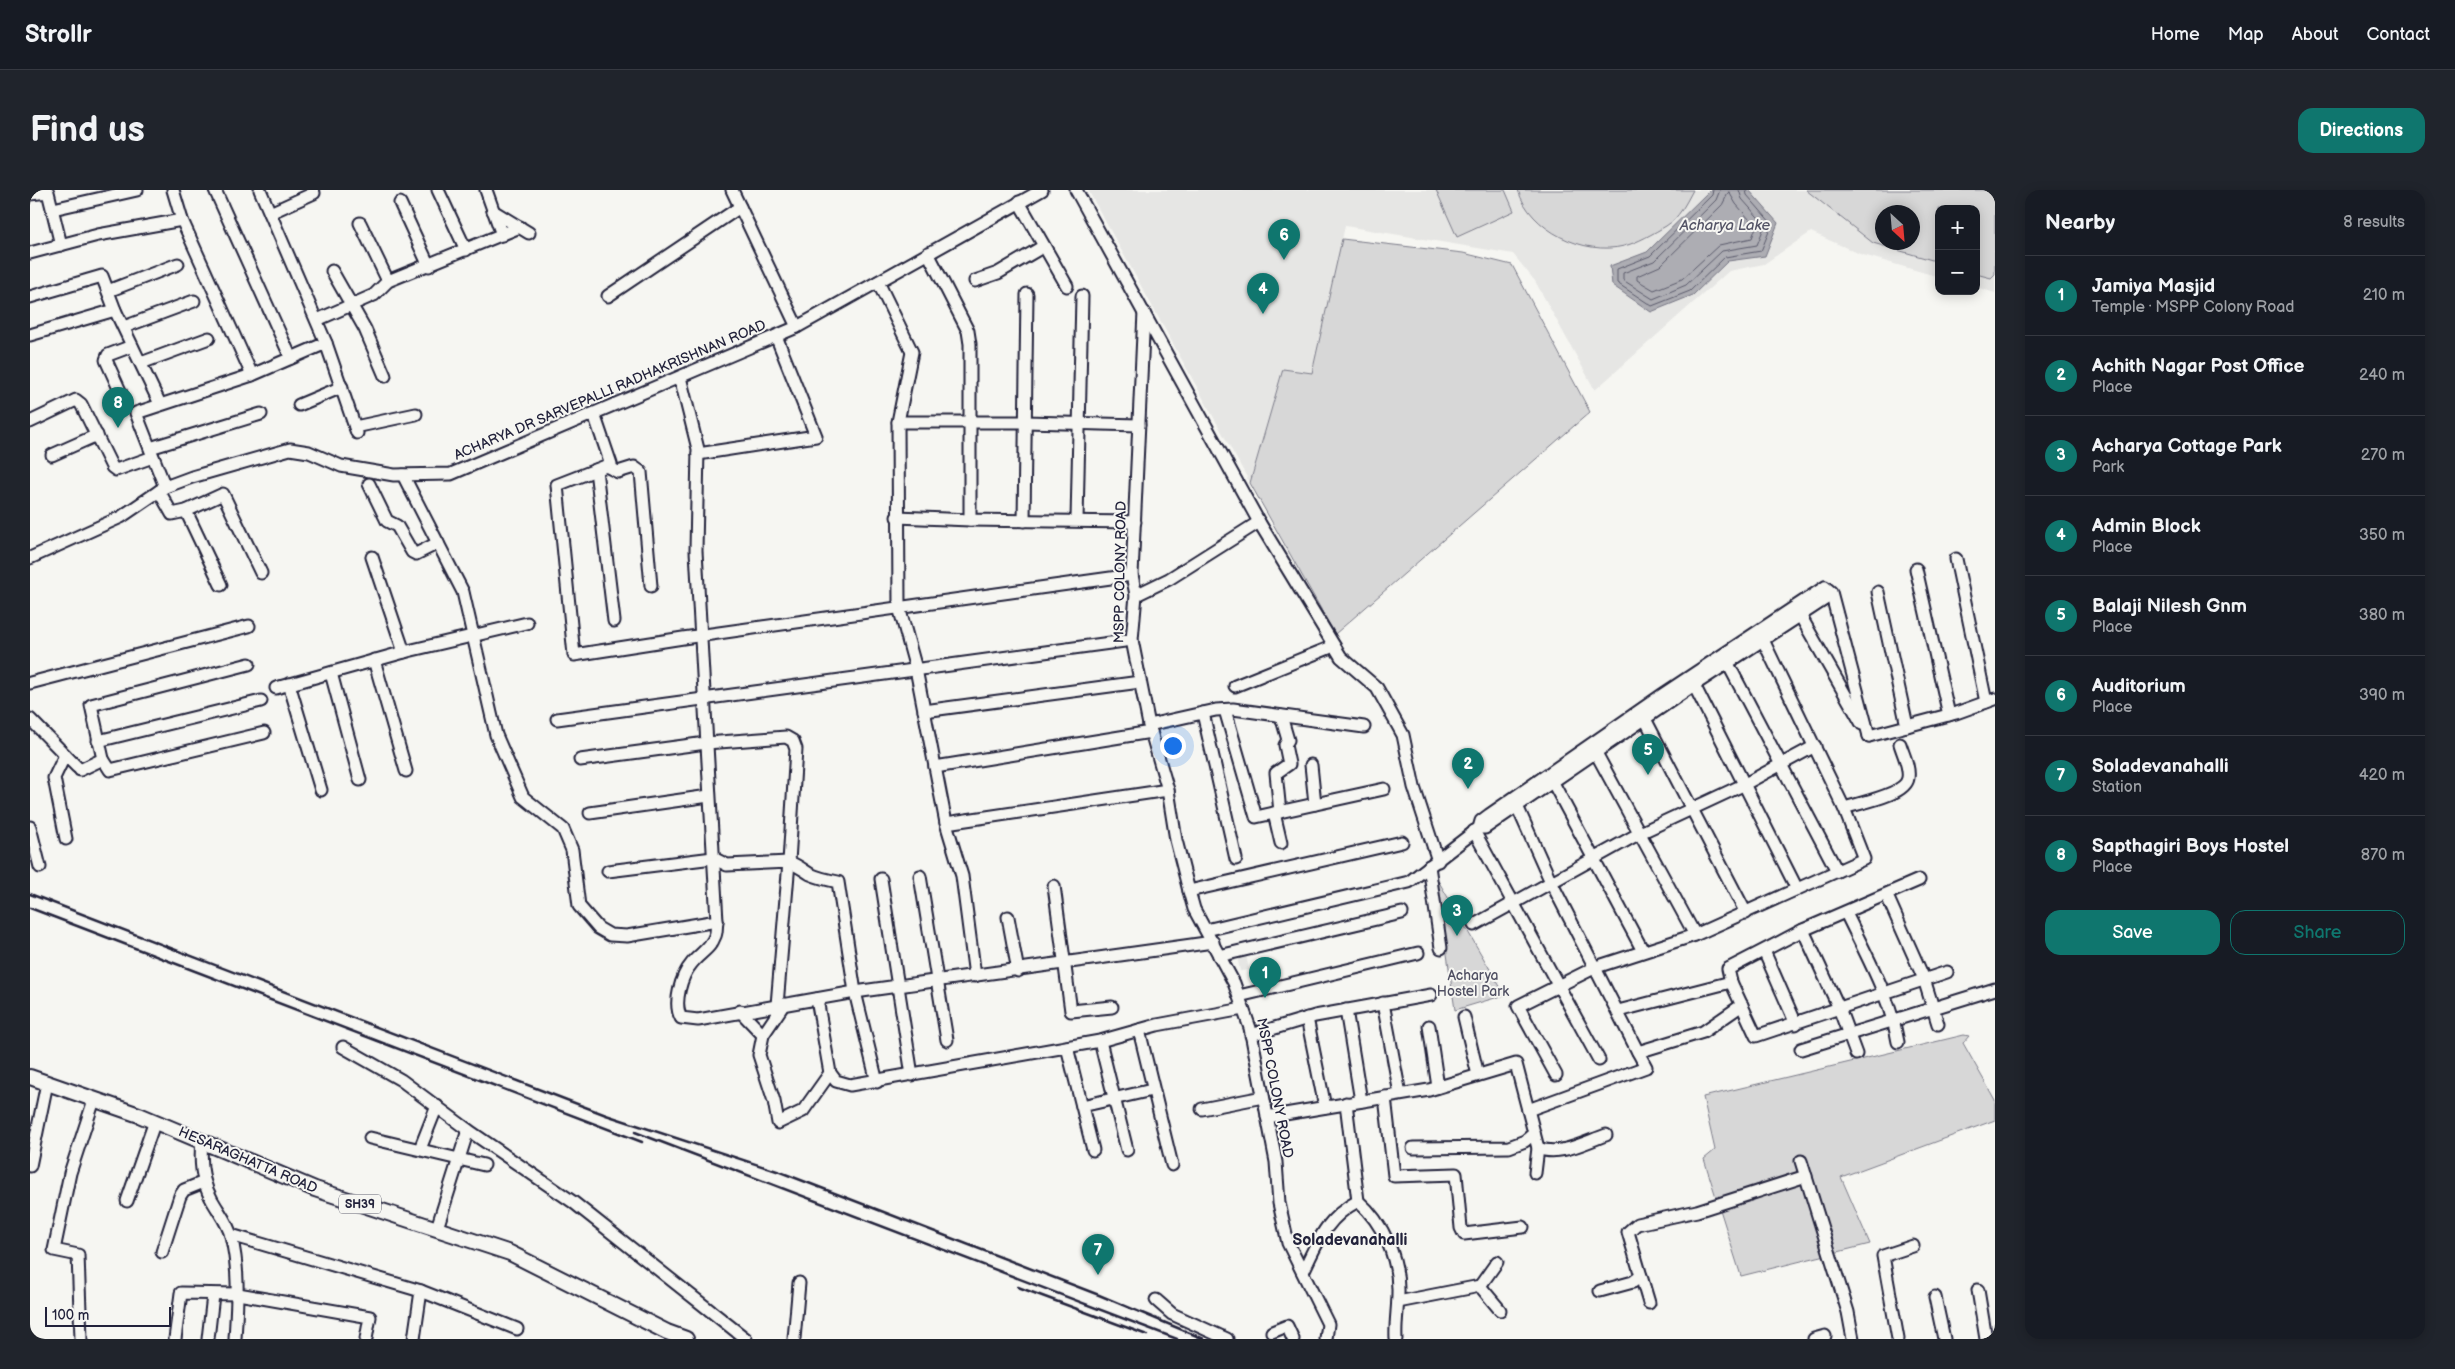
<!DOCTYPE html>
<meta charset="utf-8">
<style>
body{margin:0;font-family:"Balsamiq Sans",sans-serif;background:#20242c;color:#f1f3f6}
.controls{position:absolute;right:15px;top:15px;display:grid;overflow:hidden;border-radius:10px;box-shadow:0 2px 12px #0003}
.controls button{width:45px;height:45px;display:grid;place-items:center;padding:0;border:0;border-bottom:1px solid #363941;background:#171b24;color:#f1f3f6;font:25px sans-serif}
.compass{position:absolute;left:1845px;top:15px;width:45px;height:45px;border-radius:50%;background:#171b24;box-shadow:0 2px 12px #0003;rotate:154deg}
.scale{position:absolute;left:15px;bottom:12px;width:126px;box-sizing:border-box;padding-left:5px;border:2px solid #22223b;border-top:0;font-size:14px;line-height:18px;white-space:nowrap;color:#22223b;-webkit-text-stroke:4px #f6f6f2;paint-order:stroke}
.you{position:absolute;left:1142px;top:555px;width:18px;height:18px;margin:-12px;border:4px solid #fff;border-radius:50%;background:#1a73e8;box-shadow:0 0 0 8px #1a73e833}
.badge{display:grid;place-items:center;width:32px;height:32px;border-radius:50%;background:#0f766e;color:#fff;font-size:16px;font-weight:700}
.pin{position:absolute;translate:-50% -41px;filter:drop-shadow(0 1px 2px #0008)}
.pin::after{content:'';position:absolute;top:26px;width:18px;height:15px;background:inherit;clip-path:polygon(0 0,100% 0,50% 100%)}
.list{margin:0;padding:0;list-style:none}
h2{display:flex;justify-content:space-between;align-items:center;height:65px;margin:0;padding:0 20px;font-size:21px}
h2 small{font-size:16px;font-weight:400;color:#9ea1a6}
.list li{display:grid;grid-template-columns:32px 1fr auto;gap:15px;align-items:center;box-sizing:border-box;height:80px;padding:0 20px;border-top:1px solid #363941}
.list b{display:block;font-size:19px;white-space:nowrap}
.list p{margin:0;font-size:16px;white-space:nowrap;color:#9ea1a6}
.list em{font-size:16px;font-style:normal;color:#9ea1a6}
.actions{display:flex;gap:10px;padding:15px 20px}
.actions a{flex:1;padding:11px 0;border:1px solid #0f766e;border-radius:15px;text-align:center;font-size:18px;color:#0f766e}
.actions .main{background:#0f766e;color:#fff}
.map{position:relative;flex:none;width:1965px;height:1149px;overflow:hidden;border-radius:15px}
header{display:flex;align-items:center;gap:30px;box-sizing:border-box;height:70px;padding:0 25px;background:#171b24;border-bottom:1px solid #363941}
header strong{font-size:24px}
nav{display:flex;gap:28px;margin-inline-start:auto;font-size:18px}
.intro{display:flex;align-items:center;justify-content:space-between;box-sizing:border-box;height:120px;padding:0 30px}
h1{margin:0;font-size:35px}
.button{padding:12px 22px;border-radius:15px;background:#0f766e;color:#fff;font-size:18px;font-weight:700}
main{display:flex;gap:30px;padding:0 30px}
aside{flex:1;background:#171b24;border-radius:15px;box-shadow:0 2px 12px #0003}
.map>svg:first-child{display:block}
.built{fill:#e6e6e4;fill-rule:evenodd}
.green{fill:#d7d7d7;stroke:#7c7c89;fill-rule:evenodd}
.water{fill:#adadb3;stroke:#757583}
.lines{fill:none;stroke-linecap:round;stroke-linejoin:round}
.shore{stroke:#5a5a6b;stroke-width:1}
.minor-casing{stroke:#22223b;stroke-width:15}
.major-casing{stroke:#22223b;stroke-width:18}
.minor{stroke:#f6f6f2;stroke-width:11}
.major{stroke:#f6f6f2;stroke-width:14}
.rail{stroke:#22223b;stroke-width:2.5}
.labels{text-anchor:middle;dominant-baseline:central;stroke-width:4;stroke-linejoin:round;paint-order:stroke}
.shield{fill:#f6f6f2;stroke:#626272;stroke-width:1}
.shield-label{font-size:12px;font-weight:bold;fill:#22223b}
.street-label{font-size:14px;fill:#22223b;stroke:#f6f6f2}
.park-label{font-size:14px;fill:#4f4f62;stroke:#f6f6f2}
.water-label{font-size:15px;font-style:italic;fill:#535365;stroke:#f6f6f2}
.quarter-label{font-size:16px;font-weight:bold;fill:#22223b;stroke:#f6f6f2}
</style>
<header>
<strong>Strollr</strong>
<nav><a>Home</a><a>Map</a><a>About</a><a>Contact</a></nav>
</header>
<div class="intro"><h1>Find us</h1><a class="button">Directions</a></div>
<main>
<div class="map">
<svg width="1965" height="1149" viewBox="0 0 1965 1149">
<rect width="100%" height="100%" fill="#f6f6f2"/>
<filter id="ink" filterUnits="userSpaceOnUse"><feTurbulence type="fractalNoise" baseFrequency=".02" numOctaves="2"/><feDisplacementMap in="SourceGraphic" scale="10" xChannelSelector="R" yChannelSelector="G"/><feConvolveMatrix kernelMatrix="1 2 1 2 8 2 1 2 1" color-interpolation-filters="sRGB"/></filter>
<g filter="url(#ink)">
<g class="built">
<path d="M1058,0H1965V103L1946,97V19H1909V87L1830,64L1781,42L1734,74L1699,81L1565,200L1505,91L1483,64L1315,36L1282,184L1253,180L1220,293ZM1852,22H1882V52H1852Z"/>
<path d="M1216,765L1219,780L1210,781L1207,766Z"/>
</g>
<g class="green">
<path d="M1406,0H1475L1484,21L1427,47Z"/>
<path d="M1488,0H1663C1656,13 1649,28 1636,36C1624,43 1607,53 1594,56C1554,66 1500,40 1488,0Z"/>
<path d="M1776,0H1965V84L1961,88L1946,84V19H1909V72L1843,53ZM1852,22H1882V52H1852Z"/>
<path d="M1312,49L1433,63L1482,75L1560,222L1305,444L1220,293L1253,179L1282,183Z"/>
<path d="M1406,687L1475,805L1425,820Z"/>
<path d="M1934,845L1939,846L1933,853L1965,910V930L1811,987L1840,1054L1711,1086L1674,969L1685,960L1673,907Z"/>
</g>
<path class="water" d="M1680,0H1719L1748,33L1735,66L1698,71L1663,105L1621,122L1582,95L1580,76L1617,62Z"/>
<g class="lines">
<g class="shore">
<path d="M1683,0L1682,5L1620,66L1587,79V93L1622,116L1660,101L1695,67L1731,61L1742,34L1717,5L1716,0"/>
<path d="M1690,0L1686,10L1624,71L1593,83V90L1623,109L1656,95L1692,61L1727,55L1735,35L1712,9L1709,0"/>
<path d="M1699,2L1706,14L1726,37L1722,48L1689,55L1652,89L1624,100L1607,90V86L1630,76L1692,15Z"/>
</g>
<g class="minor-casing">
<g id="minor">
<path d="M143,0L152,30L222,185"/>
<path d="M185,0L261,168"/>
<path d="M230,0L296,153L327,243"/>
<path d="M408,0L436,60"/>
<path d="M456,0L472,45"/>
<path d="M702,0L767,137"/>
<path d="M1046,0L1229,332L1311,467L1347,498L1373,545L1384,597L1408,671"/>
<path d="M0,4L18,2L31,55"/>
<path d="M989,12L1037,96"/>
<path d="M370,13L399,76"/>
<path d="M23,19L107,0"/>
<path d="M463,21L499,43"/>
<path d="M240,23L284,3"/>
<path d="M330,33L358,91"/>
<path d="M0,63L68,45L152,30"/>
<path d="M898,63L938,141L940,154V330"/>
<path d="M302,81L335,139L355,186"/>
<path d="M945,91L968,83L1014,56"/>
<path d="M848,92L882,162L868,232L869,417L886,479L916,633L932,686L945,786"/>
<path d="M78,101L148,74"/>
<path d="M578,106L710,17"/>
<path d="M0,107L72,86L85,120L130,214"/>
<path d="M1114,122L1102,385L1106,405L1102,450L1119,535L1138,600L1146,650L1159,701L1164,719L1204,793L1220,838L1246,972L1249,1013L1258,1053L1298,1134L1296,1149"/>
<path d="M287,130L344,105L358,91L490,37"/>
<path d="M94,137L164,111"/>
<path d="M0,145L85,120"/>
<path d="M111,173L179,148"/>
<path d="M91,203L76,170L78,165L102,156"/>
<path d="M269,215L312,197"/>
<path d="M564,224L581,274L527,295L544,465L653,448L1102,385"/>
<path d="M0,232L46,210L51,214L82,277L86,280L123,267"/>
<path d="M868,232H996L1109,235"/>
<path d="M325,237L386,224"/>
<path d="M120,258L231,224"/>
<path d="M668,264L786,246L746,146"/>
<path d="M22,265L67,245"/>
<path d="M576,276L588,282L604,277L611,282L621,396"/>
<path d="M566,280L584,431"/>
<path d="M373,285L433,402L466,545L493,607L533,639L542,660L549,716L568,738L580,745L597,746L687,731L666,361L668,259L650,187"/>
<path d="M339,294L357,331L367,336L382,362L386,364L408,353"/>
<path d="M135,297L106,223L222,185L296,153"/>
<path d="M129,301L142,324L156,321L193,304L231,383"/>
<path d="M156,321L191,395"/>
<path d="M867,327L940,330L1105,332"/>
<path d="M1047,330L1052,106"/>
<path d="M994,331L997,104"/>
<path d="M342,367L374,462"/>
<path d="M0,368L91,327L135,297L162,287L260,259L279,262L311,276L364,285L421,284L767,137L1012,0"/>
<path d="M1926,369L1956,512"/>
<path d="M1886,379L1919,525"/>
<path d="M1848,402L1877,536"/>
<path d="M1106,405L1139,389L1229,332"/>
<path d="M1767,420L1832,534"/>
<path d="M1695,468L1807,681"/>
<path d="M344,470L376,581"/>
<path d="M301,483L330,590"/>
<path d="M0,493L219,436"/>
<path d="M259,494L291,600"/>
<path d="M1664,495L1767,699"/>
<path d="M1205,496L1304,456"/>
<path d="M246,498L378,461L497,433"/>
<path d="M1195,520L1226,627L1354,599"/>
<path d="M894,521L1110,492"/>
<path d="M1173,523L1206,669"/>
<path d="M1613,525L1716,723"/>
<path d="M0,529L47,577"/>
<path d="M527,529L1102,450"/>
<path d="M1119,535L1186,520L1203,519L1334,537"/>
<path d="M1839,546L1926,523L1965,509"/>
<path d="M68,551L231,511"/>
<path d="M1566,563L1665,745"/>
<path d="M35,565L24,588L36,649"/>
<path d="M73,569L61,515L219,474"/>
<path d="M550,570L676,553L756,547L763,551L766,559L759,672C767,675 772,679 780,684C789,688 798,690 808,692L825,802L847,892"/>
<path d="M1281,575L1285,614"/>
<path d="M905,577L1121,542"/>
<path d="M50,580L73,569L80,580L234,543"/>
<path d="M1520,587L1613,761"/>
<path d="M1487,616L1521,692L1608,862"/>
<path d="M1814,618C1829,613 1876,605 1878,588C1880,577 1873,564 1870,554"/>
<path d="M1250,622L1246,583L1259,574L1255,555L1258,550L1251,526"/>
<path d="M560,623L679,606"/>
<path d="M1244,623L1251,653"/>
<path d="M916,633L1138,600"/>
<path d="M0,637L10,677"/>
<path d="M1449,638H1455L1664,495L1800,406"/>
<path d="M1444,641L1569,870"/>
<path d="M1399,676L1411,758"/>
<path d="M578,681L683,668L697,675L759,672L747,815"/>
<path d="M890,686L917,850"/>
<path d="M851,689L882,885"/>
<path d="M1024,696L1041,821L1082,817"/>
<path d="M1159,701L1372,652"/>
<path d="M1857,706L1894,789L1908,834"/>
<path d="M1816,723C1836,765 1860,806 1868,852"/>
<path d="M978,727L988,781"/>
<path d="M687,731C686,736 687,742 685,746C681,758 669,764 662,773C651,786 643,813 651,828L668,830L825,802L1183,752"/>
<path d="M1444,735L1610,643L1713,595L1785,556"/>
<path d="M1176,740L1379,692L1449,638L1451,631L1459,625L1632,505L1795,397L1801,402L1839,546"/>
<path d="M1773,740L1809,818L1826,864"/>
<path d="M1734,761L1766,834"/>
<path d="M1189,766L1372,723"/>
<path d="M1701,792L1726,846L1917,782"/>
<path d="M1209,806L1388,763"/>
<path d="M787,809L800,883L806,891L820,895L1070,851L1127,835L1213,819"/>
<path d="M1353,813L1370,904"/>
<path d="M1316,820L1331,911"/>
<path d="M710,821L733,845L729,865L744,911L748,933L773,921L800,883"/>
<path d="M1588,821L1701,792L1698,779L1773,740L1889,690"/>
<path d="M1434,827L1448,885"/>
<path d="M1277,828L1295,917"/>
<path d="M1399,836L1408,897"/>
<path d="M1109,840L1142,975"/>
<path d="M733,845L754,814"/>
<path d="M1221,845L1285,826L1401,805"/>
<path d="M1070,851L1097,960"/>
<path d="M313,857L371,890L438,940L543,1012L716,1149"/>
<path d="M1037,857L1063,960"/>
<path d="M1771,859L1965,799"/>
<path d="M1526,885L1488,816L1566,777L1665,745L1834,669L1814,618L1733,450"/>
<path d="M1355,907L1364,986L1426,984L1431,1038L1434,1044L1493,1037"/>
<path d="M1316,913L1328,1011C1353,1033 1369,1068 1368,1103C1368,1118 1365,1134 1366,1149"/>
<path d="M1052,916L1122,900"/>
<path d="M1172,919L1233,907"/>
<path d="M1498,920L1616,877L1608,862L1673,842L1712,815"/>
<path d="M1237,927L1399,900L1486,874L1508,958L1505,983"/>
<path d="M340,948L454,975"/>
<path d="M172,950C170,971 171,991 182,1010C188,1021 198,1033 201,1046C210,1081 207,1114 205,1149"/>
<path d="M1383,958L1479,957L1495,951L1504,943"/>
<path d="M1508,958C1529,967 1555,952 1576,945"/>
<path d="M390,959L407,916"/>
<path d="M1771,971L1818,1122L1823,1149"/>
<path d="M0,976L17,893"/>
<path d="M97,1011L125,931"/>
<path d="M407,1038L438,940"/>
<path d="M201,1045L391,1101L487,1139"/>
<path d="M132,1062L150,1006L154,1000L174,992"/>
<path d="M1273,1082C1288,1051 1296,1028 1328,1011"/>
<path d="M1611,1086L1619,1113"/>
<path d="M1450,1096L1467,1072"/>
<path d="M1948,1100L1956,1149"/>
<path d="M1570,1101L1603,1092L1611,1086L1598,1042L1607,1034L1667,1021L1776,986"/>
<path d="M1905,1107L1914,1149"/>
<path d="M1126,1110L1142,1124L1197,1149"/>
<path d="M1368,1112L1450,1096L1470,1120"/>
<path d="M1242,1142L1257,1136L1263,1149"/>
<path d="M51,1149L48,1065L24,1060L40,983L64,910"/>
<path d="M145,1149L151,1103L208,1104L340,1127L336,1149"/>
<path d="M178,1149L183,1105"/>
<path d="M384,1149L391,1101"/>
<path d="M764,1149L769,1093"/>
<path d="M1784,1149L1795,1146"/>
<path d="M1868,1149L1853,1066L1883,1056"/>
</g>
</g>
<g class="major-casing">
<path id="major" d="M0,887L109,925L285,999L480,1063L637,1142L656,1149"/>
</g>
<use href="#minor" class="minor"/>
<use href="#major" class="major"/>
<g class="rail">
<path d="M0,704L576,925L750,982L1069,1105L1174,1149"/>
<path d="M0,718L612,952"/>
<path d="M605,942L1147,1149"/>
<path d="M988,1097L1117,1145"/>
</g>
</g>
</g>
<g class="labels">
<rect class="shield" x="309" y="1004.5" width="42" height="19" rx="4"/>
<g class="shield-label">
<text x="330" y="1014">SH39</text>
</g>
<g class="street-label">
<text transform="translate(580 200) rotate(-23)">ACHARYA DR SARVEPALLI RADHAKRISHNAN ROAD</text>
<text transform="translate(1090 382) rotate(-89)">MSPP COLONY ROAD</text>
<text transform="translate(1245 898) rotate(79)">MSPP COLONY ROAD</text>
<text transform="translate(218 970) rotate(23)">HESARAGHATTA ROAD</text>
</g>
<g class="park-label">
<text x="1443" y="785">Acharya<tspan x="1443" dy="16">Hostel Park</tspan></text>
</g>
<g class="water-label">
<text x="1695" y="35">Acharya Lake</text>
</g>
<g class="quarter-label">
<text x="1320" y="1050">Soladevanahalli</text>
</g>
</g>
</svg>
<div class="controls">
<button>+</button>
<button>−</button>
</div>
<svg class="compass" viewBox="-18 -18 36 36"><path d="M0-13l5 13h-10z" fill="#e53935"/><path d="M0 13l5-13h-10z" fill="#9ea1a6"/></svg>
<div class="scale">100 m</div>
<div class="you"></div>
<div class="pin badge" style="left:1235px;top:808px">1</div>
<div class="pin badge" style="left:1438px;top:599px">2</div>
<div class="pin badge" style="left:1427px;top:746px">3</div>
<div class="pin badge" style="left:1233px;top:124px">4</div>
<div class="pin badge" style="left:1618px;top:585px">5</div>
<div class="pin badge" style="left:1254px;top:70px">6</div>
<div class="pin badge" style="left:1068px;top:1085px">7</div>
<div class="pin badge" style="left:88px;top:238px">8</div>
</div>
<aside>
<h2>Nearby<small>8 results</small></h2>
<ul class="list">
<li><span class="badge">1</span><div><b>Jamiya Masjid</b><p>Temple · MSPP Colony Road</p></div><em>210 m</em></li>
<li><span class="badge">2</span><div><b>Achith Nagar Post Office</b><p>Place</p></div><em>240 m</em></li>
<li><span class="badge">3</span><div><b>Acharya Cottage Park</b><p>Park</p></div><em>270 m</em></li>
<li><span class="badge">4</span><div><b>Admin Block</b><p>Place</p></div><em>350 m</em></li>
<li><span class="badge">5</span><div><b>Balaji Nilesh Gnm</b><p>Place</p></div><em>380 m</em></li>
<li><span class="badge">6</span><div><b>Auditorium</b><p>Place</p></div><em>390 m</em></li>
<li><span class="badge">7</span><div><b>Soladevanahalli</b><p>Station</p></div><em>420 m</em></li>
<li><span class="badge">8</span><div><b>Sapthagiri Boys Hostel</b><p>Place</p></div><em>870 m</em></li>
</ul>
<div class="actions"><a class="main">Save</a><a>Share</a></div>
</aside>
</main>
